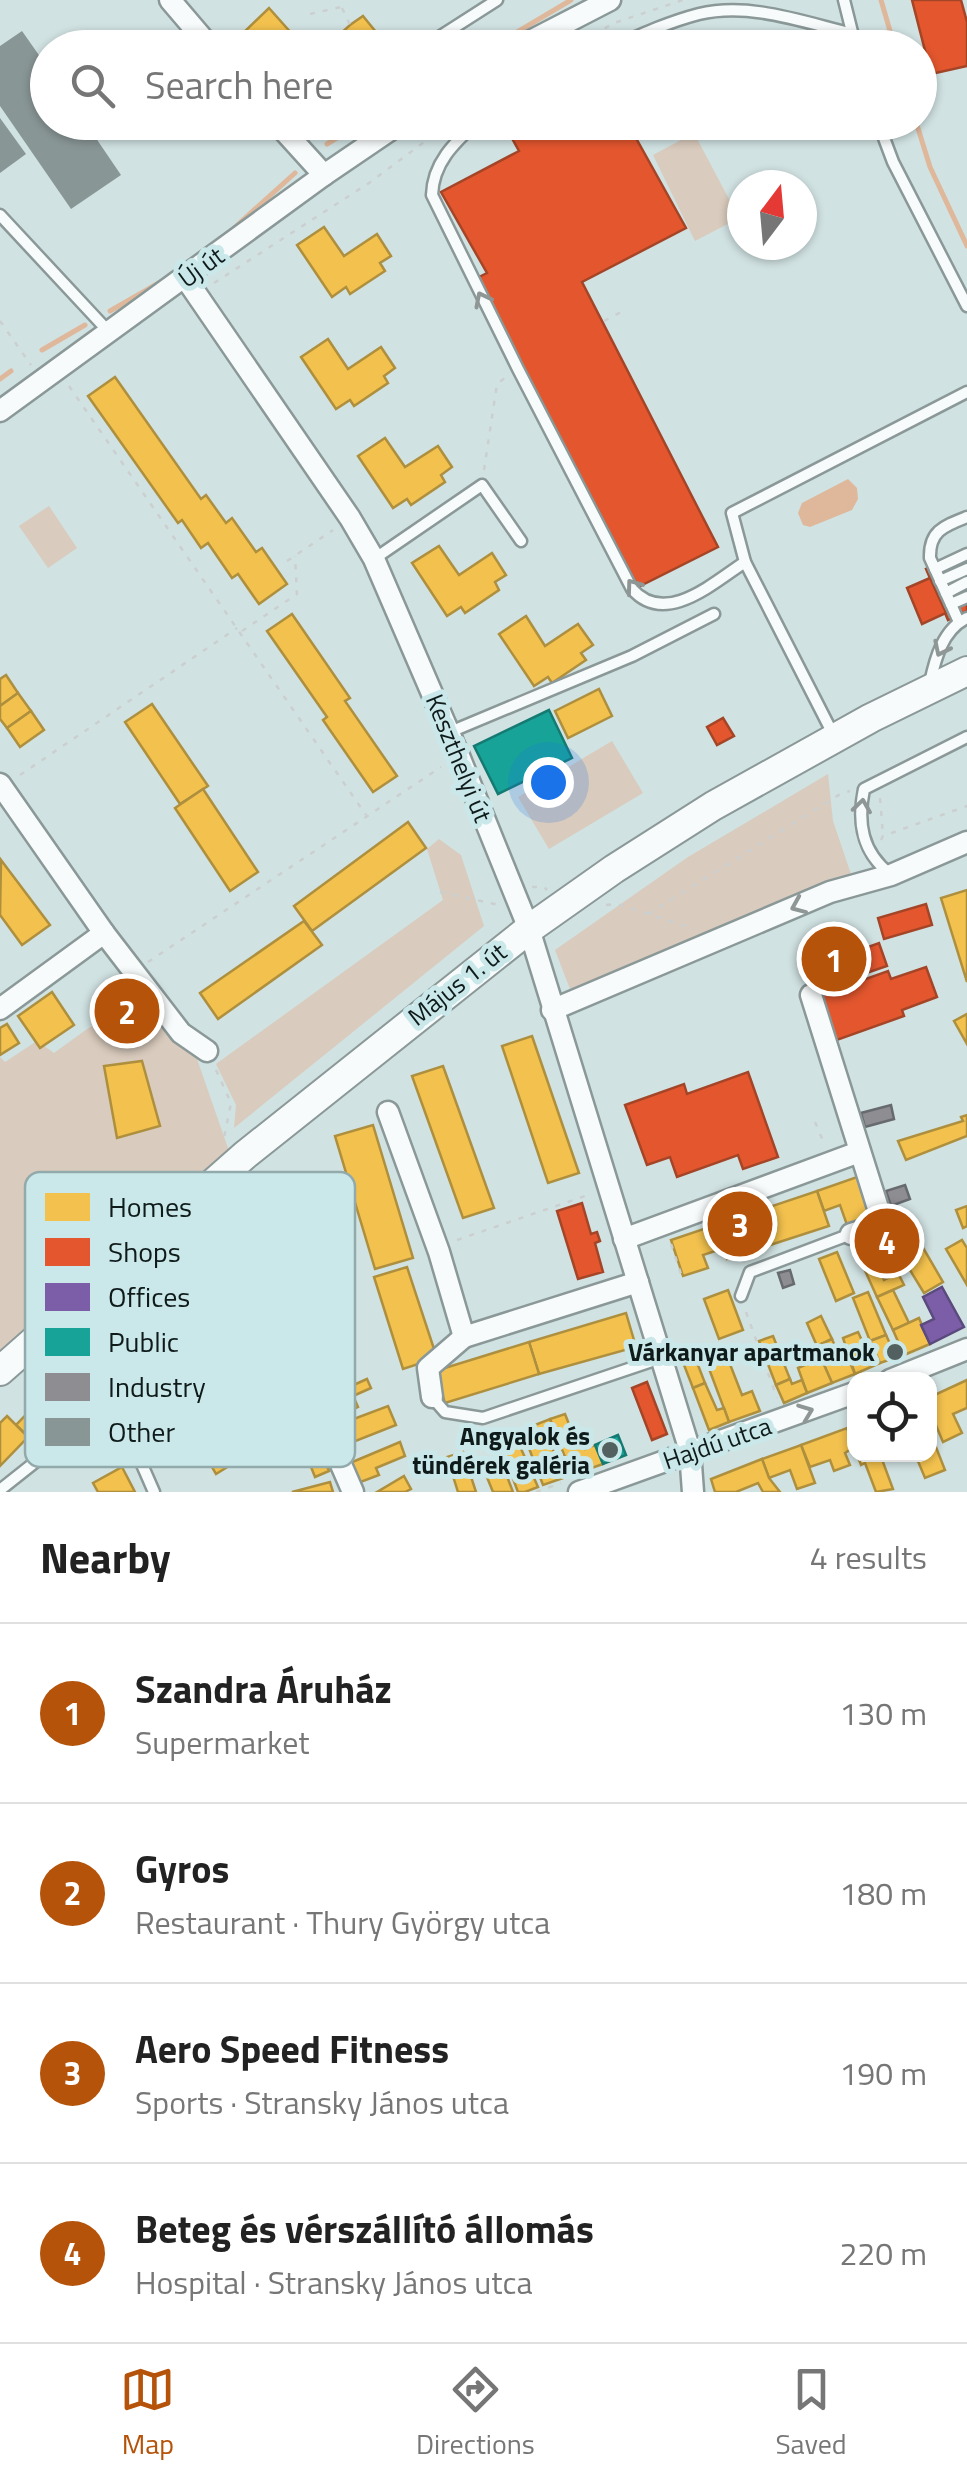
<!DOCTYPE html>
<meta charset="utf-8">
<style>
body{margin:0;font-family:"Titillium Web",sans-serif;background:#f6f6f6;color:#222}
.controls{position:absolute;right:30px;bottom:30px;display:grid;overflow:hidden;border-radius:20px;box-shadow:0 2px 8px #0004}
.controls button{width:90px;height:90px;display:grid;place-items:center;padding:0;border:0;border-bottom:2px solid #e0e0e0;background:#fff;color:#222;font:50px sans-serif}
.compass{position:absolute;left:727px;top:170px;width:90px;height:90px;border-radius:50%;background:#fff;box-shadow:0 2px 8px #0004;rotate:16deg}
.you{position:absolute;left:548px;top:782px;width:35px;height:35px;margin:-25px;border:8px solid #fff;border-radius:50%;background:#1a73e8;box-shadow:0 0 0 15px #1a73e833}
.badge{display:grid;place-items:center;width:65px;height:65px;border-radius:50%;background:#b45309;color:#fff;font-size:32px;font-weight:700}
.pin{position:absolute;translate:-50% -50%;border:5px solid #fff;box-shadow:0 2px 10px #0006}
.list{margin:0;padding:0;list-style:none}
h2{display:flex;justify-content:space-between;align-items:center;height:130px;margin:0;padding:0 40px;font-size:42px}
h2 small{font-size:32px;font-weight:400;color:#767676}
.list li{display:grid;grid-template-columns:65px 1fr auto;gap:30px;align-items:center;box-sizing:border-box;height:180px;padding:0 40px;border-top:2px solid #e0e0e0}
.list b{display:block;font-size:38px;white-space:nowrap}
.list p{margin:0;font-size:32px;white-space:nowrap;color:#767676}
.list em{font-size:32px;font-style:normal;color:#767676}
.icon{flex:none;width:55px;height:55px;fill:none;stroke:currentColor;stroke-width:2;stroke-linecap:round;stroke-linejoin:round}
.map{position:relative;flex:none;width:967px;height:1492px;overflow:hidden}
.search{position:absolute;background:#fff;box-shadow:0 2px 8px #0004;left:30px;right:30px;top:30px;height:110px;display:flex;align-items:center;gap:25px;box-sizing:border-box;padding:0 35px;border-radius:55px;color:#767676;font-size:38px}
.sheet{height:850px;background:#fff}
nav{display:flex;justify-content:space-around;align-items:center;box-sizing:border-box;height:140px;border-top:2px solid #e0e0e0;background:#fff;font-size:28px;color:#767676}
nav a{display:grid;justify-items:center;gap:5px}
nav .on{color:#b45309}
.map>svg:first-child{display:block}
.green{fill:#d9cbbd}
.water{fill:#dfb89b}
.homes{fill:#f2c14e;stroke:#ae8f3e;stroke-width:2.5}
.shops{fill:#e4572e;stroke:#a44528;stroke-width:2.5}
.offices{fill:#7b5ea7;stroke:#5b4a7d;stroke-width:2.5}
.public{fill:#17a398;stroke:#157a72;stroke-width:2.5}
.industry{fill:#8d8d92;stroke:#676a6e;stroke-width:2.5}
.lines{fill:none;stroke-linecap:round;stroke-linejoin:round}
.stream{stroke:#dfb89b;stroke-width:5}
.building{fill:#899696}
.lane-casing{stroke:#8b9898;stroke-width:15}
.street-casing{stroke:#8b9898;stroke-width:25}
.secondary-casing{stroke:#8b9898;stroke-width:32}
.path{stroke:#cbcfcf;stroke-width:2.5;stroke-dasharray:5 8;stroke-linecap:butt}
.lane{stroke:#f8fbfb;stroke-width:10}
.street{stroke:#f8fbfb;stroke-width:20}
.secondary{stroke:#f8fbfb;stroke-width:28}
.oneway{stroke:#8f9696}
.poi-dot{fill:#536060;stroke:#cae8e9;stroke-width:4}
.labels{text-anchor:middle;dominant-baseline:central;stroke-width:10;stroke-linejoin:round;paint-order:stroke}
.street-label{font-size:25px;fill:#0f1a1a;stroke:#cae8e9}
.poi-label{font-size:25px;font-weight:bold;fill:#0f1a1a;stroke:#cae8e9;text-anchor:end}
.key{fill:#cae8e9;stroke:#92aaab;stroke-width:2.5}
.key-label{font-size:28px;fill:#0f1a1a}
</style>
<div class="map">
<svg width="967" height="1492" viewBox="0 0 967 1492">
<rect width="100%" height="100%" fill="#d1e2e2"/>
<g class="green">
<path d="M694,133L739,218L695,241L653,155Z"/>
<path d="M49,506L77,548L48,568L19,526Z"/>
<path d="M612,741L643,793L549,849L518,797Z"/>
<path d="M828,774L833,821L852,877L570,989L555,950L688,857Z"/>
<path d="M439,839L461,855L484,926L234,1128L236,1105L216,1064L443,900L427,849Z"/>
<path d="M158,1013L197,1059L229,1151L0,1353V1057L5,1062L37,1041L54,1053L90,1027Z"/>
</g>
<path class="water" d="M848,479L857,488L858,499L852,510L810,527L803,525L798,513L802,503Z"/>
<g class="homes">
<path d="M269,8L302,45L318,48H252L241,35Z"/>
<path d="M363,16L389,48H325L350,25Z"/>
<path d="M324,227L344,256L377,234L391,256L380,263L385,271L350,294L346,287L332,297L297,245Z"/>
<path d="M328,339L348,369L381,347L395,368L384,376L388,383L354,406L350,400L336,409L301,357Z"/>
<path d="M115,377L201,499L206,495L226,523L232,518L256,552L262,548L287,584L259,604L238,574L232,578L208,543L201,548L182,520L178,523L88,396Z"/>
<path d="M385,438L405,467L438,446L452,467L441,475L445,482L411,505L407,499L393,508L358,456Z"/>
<path d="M439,546L459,575L492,553L506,575L495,582L499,590L465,613L461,607L447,616L412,563Z"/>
<path d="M292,614L350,698L345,701L397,776L373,792L323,720L327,717L267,631Z"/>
<path d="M526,616L545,646L578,624L593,645L581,653L586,660L552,683L548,677L534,686L499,634Z"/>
<path d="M6,675L18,693L0,706V679Z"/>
<path d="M599,689L612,716L568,738L555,711Z"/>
<path d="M18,693L31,711L7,728L0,719V706Z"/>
<path d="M152,704L208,786L180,804L125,722Z"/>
<path d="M31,711L44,730L20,747L7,728Z"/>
<path d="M203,789L258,872L230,891L175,808Z"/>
<path d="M408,822L426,848L312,931L294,906Z"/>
<path d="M1,860L50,925L22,945L0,915Z"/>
<path d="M967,890V982L941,898Z"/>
<path d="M304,921L322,945L218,1019L200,993Z"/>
<path d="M52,992L74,1025L40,1048L18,1016Z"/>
<path d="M967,1014V1044L954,1021Z"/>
<path d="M7,1024L19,1043L0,1055V1028Z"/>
<path d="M532,1036L579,1173L548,1183L502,1046Z"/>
<path d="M142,1061L160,1126L117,1138L104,1066Z"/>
<path d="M443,1066L494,1208L463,1218L412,1076Z"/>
<path d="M967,1115V1136L906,1160L898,1141L963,1121L961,1117Z"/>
<path d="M373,1125L413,1258L375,1269L335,1136Z"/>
<path d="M857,1177L871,1216L847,1225L840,1205L824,1211L817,1191Z"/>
<path d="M817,1191L829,1226L727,1259L724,1248L703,1255L708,1268L683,1276L671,1240Z"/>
<path d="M967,1206V1226L963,1228L956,1210Z"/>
<path d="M898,1229L911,1252L902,1257L889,1233Z"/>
<path d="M877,1237L883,1252L862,1260L856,1245Z"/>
<path d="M962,1240L967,1248V1285L946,1249Z"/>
<path d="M922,1246L943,1282L924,1293L902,1257Z"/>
<path d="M837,1252L854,1293L836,1301L819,1259Z"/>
<path d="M874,1258L884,1280L898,1273L904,1285L877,1297L862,1264Z"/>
<path d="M407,1267L437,1358L403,1369L374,1277Z"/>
<path d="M728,1290L743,1330L719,1339L704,1299Z"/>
<path d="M893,1290L909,1323L893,1330L877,1297Z"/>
<path d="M868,1292L886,1335L870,1341L853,1298Z"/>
<path d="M626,1313L636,1347L539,1374L529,1342Z"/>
<path d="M821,1316L832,1339L817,1346L807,1323Z"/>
<path d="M919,1318L930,1344L904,1355L893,1330Z"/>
<path d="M858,1332L866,1349L872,1346L880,1363L855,1374L843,1338Z"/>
<path d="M886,1335L891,1346L899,1343L904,1355L880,1363L870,1341Z"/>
<path d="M773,1336L790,1379L776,1385L759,1341Z"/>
<path d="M832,1339L837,1351L821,1358L817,1346Z"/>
<path d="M529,1342L539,1374L445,1403L435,1371Z"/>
<path d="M839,1350L843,1360L848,1358L855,1374L832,1383L821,1358Z"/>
<path d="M821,1358L832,1383L807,1393L798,1368Z"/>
<path d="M728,1359L742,1395L752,1391L760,1411L729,1422L708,1366Z"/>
<path d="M79,1360L101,1381L38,1446L16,1425Z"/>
<path d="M696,1360L705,1383L693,1388L684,1365Z"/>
<path d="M367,1379L371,1388L353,1396L349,1387Z"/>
<path d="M790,1379L792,1384L802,1380L807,1393L784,1403L776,1385Z"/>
<path d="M967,1380V1408L953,1414L962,1433L943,1442L930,1411V1397Z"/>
<path d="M705,1383L717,1410L724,1408L729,1422L709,1430L693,1388Z"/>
<path d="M349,1387L358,1407L334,1419L324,1399Z"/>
<path d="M388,1406L396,1425L343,1446L335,1426Z"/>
<path d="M565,1414L574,1437L579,1434L585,1449L595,1445L603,1464L572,1475L550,1419Z"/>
<path d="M7,1416L28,1437L0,1466V1423Z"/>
<path d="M550,1419L555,1432L547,1435L557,1460L565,1457L572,1475L543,1485L522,1430Z"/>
<path d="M847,1428L854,1447L845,1453L850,1465L834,1471L830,1460L810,1467L801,1445Z"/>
<path d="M930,1432L945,1470L925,1478L915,1454H930Z"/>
<path d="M515,1435L538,1487L525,1492H518L499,1442Z"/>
<path d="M316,1439L329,1471L315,1477L302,1444Z"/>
<path d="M400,1442L405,1456L376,1468L379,1475L358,1483L350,1463Z"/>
<path d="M801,1445L815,1483L797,1489L790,1470L769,1478L762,1459Z"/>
<path d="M232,1447L240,1459L216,1474L209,1462Z"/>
<path d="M463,1452L476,1492H458L447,1457Z"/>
<path d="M857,1454H880L893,1489L876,1492L865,1463L861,1465Z"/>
<path d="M500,1458L513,1492H493L482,1465Z"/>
<path d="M762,1459L769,1478L780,1492H763L758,1483L736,1492H715L711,1479Z"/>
<path d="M122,1467L135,1492H98L93,1483Z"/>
<path d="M404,1476L411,1489L405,1492H377Z"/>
<path d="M330,1482L333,1492H292Z"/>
</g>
<g class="shops">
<path d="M912,0H961L967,22V66L931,74Z"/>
<path d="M503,122H627L686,228L582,282L718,547L638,587L477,278L487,273L441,192L519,151Z"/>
<path d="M967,551V611L948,620L926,569Z"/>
<path d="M930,578L946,613L922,624L907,588Z"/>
<path d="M723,718L734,736L717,745L707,727Z"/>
<path d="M926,904L932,925L884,939L878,918Z"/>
<path d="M853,937L857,951L879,943L887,966L811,992L803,970L821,964L816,949Z"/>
<path d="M926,967L937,997L902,1010L904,1016L834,1041L818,996L888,971L891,979Z"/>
<path d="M748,1072L778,1157L743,1169L738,1155L677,1177L670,1157L647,1165L625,1105L684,1084L687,1094Z"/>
<path d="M582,1203L591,1234L597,1232L600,1241L595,1243L603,1272L578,1279L557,1211Z"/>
<path d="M647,1382L667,1434L652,1440L632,1388Z"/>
</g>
<path class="offices" d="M942,1287L964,1327L930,1344L921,1325L934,1319L923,1297Z"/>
<g class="public">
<path d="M549,710L572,758L498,794L474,746Z"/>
<path d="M618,1435L626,1455L603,1464L595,1445Z"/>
</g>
<g class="industry">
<path d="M891,1105L894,1119L865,1127L861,1113Z"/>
<path d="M905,1185L910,1199L891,1206L886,1191Z"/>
<path d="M790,1270L794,1284L783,1288L778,1273Z"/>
</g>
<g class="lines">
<g class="stream">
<path d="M881,0L895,48"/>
<path d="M490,48L571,0"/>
<path d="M917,125L930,167L967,246"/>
<path d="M327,144L363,122"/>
<path d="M233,229L295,173"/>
<path d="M110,311L164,280"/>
<path d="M42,350L85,325"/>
<path d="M0,379L11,371"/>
</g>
</g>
<g class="building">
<path d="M22,31L48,68V122H85L121,175L71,209L0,106V46Z"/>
<path d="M0,118L26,154L0,173Z"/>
</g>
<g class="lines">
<g class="lane-casing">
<g id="lane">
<path d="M844,0L856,48"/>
<path d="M422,48L497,0"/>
<path d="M611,48C640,35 668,22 699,14C750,2 803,22 853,34"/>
<path d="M477,122C454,143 433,163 432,195L518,369L632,589C665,627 713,583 745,562"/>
<path d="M878,122L893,162L967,306"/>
<path d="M0,215L109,332"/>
<path d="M374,559L482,485L521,541"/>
<path d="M935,569L967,554"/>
<path d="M940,581L967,569"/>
<path d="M946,593L967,582"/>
<path d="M951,604L967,597"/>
<path d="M959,622L930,558C929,531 944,526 967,517"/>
<path d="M930,683C935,659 943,629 967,618"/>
<path d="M450,732L632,656L714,614"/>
<path d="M833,734L745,562L732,513L967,392"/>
<path d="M890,874C862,852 857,823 864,789L967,737"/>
<path d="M741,1296L750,1272L851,1234"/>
<path d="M432,1397L445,1412L483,1418L661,1358"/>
<path d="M140,1460L154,1492"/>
<path d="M0,1490L121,1394L178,1332"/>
</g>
</g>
<g class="street-casing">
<g id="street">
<path d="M170,0L211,48"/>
<path d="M517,48L610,0"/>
<path d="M276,122L324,175"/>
<path d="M186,279L350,518L374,559L459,756L529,929L690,1451L693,1492"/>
<path d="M0,411L324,175L402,122"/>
<path d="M0,784L104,933L181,1033L207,1051"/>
<path d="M811,995L883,1224L851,1234"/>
<path d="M0,1009L104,933"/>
<path d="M552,1010L830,892L891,875L967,842"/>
<path d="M388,1112L439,1252L464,1337L638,1282"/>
<path d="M255,1207L299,1368L353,1492"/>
<path d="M624,1239L859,1152"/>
<path d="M890,1380L967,1349"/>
<path d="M432,1397L428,1368L464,1337"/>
<path d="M579,1492L854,1393"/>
</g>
</g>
<g class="secondary-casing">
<path id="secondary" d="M0,1371L245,1155L529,929L614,869L713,806L871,718L967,671"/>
</g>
<g class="path">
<path d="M342,8L350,25"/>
<path d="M310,14L341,7L340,0"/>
<path d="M571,48L614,23L683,0"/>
<path d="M214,283L369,183L451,122"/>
<path d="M0,321L31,365"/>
<path d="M604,321L623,311"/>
<path d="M69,386L366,815"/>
<path d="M484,470L497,384L505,378"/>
<path d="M287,561L333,530"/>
<path d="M242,631L297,594L295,556"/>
<path d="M20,775L237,628"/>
<path d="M880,798L883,835"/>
<path d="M881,840L883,836L967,806"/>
<path d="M532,887H544L547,890"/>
<path d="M440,892L499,905"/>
<path d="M606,905L617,904L694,929"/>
<path d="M648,914L842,793L850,791"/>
<path d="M148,962L441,767"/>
<path d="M216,1070L231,1103L223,1143"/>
<path d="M815,1122L824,1143"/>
<path d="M457,1240L591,1194"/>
<path d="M671,1244L682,1277"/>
<path d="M746,1312L777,1398"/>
<path d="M118,1418L133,1446"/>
<path d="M536,1492L561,1483"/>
</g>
<use href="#lane" class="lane"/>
<use href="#street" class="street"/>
<use href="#secondary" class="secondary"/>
</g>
<defs><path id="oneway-chevron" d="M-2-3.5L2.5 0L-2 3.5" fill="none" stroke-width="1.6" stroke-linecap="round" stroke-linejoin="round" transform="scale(2.5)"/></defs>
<g class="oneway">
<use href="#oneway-chevron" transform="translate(482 299) rotate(-117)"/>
<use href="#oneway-chevron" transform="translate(633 586) rotate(-126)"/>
<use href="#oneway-chevron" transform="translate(941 649) rotate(116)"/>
<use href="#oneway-chevron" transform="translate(862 806) rotate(-82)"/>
<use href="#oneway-chevron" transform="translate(798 906) rotate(157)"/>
<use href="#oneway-chevron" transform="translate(806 1412) rotate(-21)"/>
</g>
<g class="poi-dot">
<circle cx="895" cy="1352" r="10"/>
<circle cx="610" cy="1450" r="10"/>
</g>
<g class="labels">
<g class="street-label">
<text transform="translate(201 267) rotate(-36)">Új út</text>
<text transform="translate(459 758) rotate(68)">Keszthelyi út</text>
<text transform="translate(457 984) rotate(-38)">Május 1. út</text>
<text transform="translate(717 1443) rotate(-19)">Hajdú utca</text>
</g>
<g class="poi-label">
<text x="875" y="1352">Várkanyar apartmanok</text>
<text x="590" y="1436">Angyalok és<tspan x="590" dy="29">tündérek galéria</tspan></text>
</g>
</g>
<rect x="25" y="1172" width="330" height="295" rx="15" class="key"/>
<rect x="45" y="1193" width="45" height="28" fill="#f2c14e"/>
<rect x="45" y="1238" width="45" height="28" fill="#e4572e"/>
<rect x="45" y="1283" width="45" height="28" fill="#7b5ea7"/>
<rect x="45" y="1328" width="45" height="28" fill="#17a398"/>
<rect x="45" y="1373" width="45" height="28" fill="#8d8d92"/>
<rect x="45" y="1418" width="45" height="28" fill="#899696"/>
<g class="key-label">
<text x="108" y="1217">Homes</text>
<text x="108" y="1262">Shops</text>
<text x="108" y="1307">Offices</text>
<text x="108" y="1352">Public</text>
<text x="108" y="1397">Industry</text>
<text x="108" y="1442">Other</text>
</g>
</svg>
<div class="controls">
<button><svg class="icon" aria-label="locate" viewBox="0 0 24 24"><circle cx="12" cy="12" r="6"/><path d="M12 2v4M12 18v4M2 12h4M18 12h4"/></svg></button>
</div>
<svg class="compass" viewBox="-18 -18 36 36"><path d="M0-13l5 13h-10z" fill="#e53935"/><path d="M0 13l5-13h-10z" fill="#767676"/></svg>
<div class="you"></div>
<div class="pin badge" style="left:834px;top:959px">1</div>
<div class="pin badge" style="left:127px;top:1011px">2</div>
<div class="pin badge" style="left:740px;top:1224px">3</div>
<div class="pin badge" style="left:887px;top:1241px">4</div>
<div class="search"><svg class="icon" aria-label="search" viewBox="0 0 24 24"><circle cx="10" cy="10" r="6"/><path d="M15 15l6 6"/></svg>Search here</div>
</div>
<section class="sheet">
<h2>Nearby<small>4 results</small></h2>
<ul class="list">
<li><span class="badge">1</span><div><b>Szandra Áruház</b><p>Supermarket</p></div><em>130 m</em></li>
<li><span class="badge">2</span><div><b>Gyros</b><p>Restaurant · Thury György utca</p></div><em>180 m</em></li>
<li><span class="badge">3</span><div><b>Aero Speed Fitness</b><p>Sports · Stransky János utca</p></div><em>190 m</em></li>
<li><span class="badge">4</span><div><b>Beteg és vérszállító állomás</b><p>Hospital · Stransky János utca</p></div><em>220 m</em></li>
</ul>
</section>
<nav>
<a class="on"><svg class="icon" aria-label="map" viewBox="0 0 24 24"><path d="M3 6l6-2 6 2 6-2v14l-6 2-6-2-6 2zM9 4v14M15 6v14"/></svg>Map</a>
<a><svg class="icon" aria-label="directions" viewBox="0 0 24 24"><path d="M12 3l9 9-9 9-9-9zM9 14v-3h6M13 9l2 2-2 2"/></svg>Directions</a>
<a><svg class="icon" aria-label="saved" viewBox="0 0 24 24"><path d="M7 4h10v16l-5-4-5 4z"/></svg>Saved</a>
</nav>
